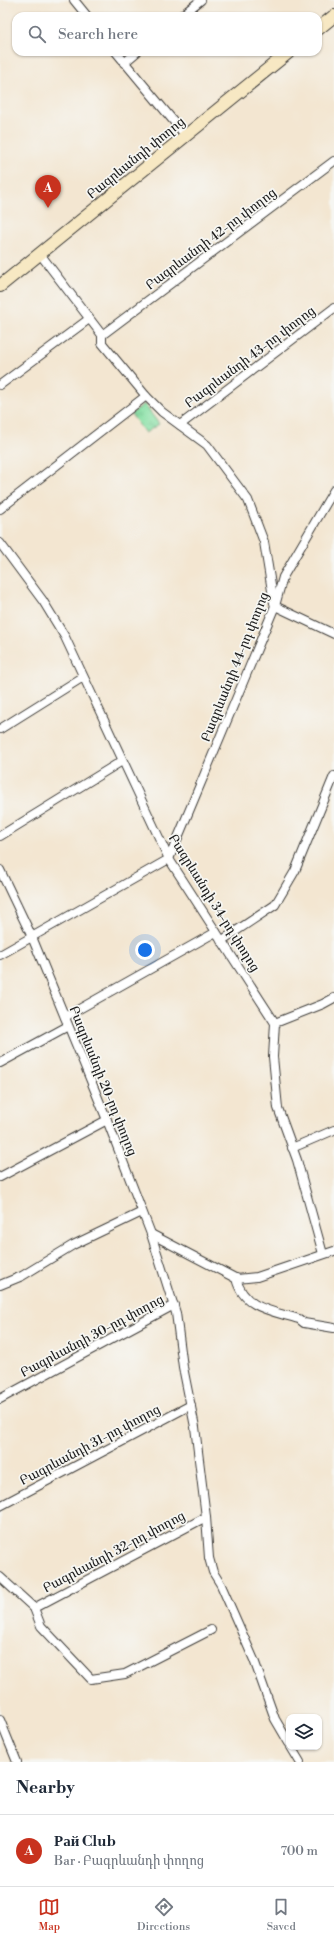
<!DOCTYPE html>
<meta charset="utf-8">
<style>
body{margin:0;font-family:"Libre Bodoni","Noto Serif Armenian",serif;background:#f6f6f7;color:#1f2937}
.controls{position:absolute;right:12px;bottom:12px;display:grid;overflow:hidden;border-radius:8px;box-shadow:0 1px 3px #0004}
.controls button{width:36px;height:36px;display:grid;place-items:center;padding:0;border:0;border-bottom:1px solid #e0e1e3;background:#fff;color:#1f2937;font:20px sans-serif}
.you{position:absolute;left:145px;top:950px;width:14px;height:14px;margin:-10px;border:3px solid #fff;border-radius:50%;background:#1a73e8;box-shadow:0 0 0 6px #1a73e833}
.badge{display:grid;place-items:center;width:26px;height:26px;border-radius:50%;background:#c8321e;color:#fff;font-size:13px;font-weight:700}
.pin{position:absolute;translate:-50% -33px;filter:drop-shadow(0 1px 2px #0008)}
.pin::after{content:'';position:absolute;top:21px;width:14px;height:12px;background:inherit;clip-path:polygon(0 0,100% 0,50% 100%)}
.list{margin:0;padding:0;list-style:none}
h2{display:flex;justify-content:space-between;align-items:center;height:52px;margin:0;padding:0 16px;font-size:17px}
h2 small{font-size:13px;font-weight:400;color:#747a83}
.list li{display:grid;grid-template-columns:26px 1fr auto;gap:12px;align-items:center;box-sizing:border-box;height:72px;padding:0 16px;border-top:1px solid #e0e1e3}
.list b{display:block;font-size:15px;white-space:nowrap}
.list p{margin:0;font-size:13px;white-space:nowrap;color:#747a83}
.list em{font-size:13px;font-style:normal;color:#747a83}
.icon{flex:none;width:22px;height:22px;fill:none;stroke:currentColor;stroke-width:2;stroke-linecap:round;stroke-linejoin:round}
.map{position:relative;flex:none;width:334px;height:1762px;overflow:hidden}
.search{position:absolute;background:#fff;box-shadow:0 1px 3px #0004;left:12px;right:12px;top:12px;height:44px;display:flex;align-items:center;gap:10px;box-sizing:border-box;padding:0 14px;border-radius:12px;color:#747a83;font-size:15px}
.sheet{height:124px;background:#fff}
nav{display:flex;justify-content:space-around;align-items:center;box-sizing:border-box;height:56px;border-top:1px solid #e0e1e3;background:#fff;font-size:11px;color:#747a83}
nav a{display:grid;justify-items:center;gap:2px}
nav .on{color:#c8321e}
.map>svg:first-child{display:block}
.grass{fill:url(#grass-tufts);stroke:#527e61}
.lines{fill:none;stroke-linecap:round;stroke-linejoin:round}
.minor-casing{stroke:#3c3a37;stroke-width:10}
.secondary-casing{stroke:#3c3a37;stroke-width:14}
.minor{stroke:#fff;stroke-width:8}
.secondary{stroke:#f7e8c3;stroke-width:12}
.labels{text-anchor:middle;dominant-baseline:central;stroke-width:3.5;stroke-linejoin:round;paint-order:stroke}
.street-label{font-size:13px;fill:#1c1c1c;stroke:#f6f6f2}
</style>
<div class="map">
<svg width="334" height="1762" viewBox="0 0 334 1762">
<defs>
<pattern id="grass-tufts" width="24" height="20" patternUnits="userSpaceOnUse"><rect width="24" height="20" fill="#88e1a6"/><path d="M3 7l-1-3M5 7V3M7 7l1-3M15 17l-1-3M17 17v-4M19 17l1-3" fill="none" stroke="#75c08e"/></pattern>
</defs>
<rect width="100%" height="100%" fill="#f6f6f2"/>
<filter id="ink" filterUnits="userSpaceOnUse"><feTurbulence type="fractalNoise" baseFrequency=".025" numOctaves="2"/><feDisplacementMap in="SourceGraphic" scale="8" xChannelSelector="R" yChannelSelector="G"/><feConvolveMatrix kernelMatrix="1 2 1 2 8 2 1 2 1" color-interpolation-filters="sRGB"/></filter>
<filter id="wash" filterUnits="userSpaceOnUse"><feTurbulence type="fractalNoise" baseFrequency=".012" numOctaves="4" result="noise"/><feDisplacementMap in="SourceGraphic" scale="16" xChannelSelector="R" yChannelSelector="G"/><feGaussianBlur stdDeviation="0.9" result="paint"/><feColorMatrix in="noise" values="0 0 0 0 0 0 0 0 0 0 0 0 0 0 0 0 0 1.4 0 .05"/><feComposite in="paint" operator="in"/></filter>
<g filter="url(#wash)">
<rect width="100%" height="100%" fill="#f3e6d1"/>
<path class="grass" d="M144,404L159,424L145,433L131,414Z"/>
</g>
<g filter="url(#ink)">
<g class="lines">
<g class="minor-casing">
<g id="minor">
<path d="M74,0L87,16"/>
<path d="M181,16L201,0"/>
<path d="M116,52L186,136"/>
<path d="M124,63L137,52"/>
<path d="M40,254L102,335V343L146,396L162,412L207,445L248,500L264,542L274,603"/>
<path d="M102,335L334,161"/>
<path d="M0,385L89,319"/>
<path d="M180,425L334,308"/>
<path d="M0,509L146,396"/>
<path d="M0,543L43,601L65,637L169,859L275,1023L273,1057L278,1108L297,1160L323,1254"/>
<path d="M275,606L334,634"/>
<path d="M0,729L83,677"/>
<path d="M0,836L122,761"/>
<path d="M0,870L32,937L107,1120L151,1234L176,1313L183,1367L195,1427L206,1517L209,1558L213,1572L221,1585L254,1660L275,1719L289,1743"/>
<path d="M221,941L275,905L295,871L334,776"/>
<path d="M0,955L169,859L275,606L283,577L334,490"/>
<path d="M65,1017L216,932"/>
<path d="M275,1023L323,1004L334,998"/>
<path d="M0,1063L68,1026"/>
<path d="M292,1148L334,1130"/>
<path d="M0,1177L107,1120"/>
<path d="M151,1234L237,1279L257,1277L334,1251"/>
<path d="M236,1278C243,1309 273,1311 299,1319L304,1323L334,1328"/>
<path d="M0,1285L22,1276L73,1245L142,1212"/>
<path d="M0,1399L174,1305"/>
<path d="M0,1506L191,1405"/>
<path d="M0,1577L34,1608L41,1626L91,1679L125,1674L211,1630"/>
<path d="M34,1608L206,1517"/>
<path d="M0,1720L17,1762"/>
<path d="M291,1747L300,1762"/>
</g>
</g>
<g class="secondary-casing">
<g id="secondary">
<path d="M318,29L334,16"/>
<path d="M0,286L289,52"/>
</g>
</g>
<use href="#minor" class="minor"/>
<use href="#secondary" class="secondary"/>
</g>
</g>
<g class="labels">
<g class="street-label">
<text transform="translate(136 158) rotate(-39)">Բագրևանդի փողոց</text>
<text transform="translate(211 239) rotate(-37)">Բագրևանդի 42-րդ փողոց</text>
<text transform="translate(250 357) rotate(-37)">Բագրևանդի 43-րդ փողոց</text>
<text transform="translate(235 667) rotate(-68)">Բագրևանդի 44-րդ փողոց</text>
<text transform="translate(214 903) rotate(58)">Բագրևանդի 34-րդ փողոց</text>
<text transform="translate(103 1081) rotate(68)">Բագրևանդի 20-րդ փողոց</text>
<text transform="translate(92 1336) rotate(-28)">Բագրևանդի 30-րդ փողոց</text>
<text transform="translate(90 1445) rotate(-28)">Բագրևանդի 31-րդ փողոց</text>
<text transform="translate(114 1552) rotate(-28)">Բագրևանդի 32-րդ փողոց</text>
</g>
</g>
</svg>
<div class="controls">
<button><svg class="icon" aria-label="layers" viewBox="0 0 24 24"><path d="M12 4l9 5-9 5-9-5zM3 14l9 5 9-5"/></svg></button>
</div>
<div class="you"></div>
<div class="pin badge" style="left:48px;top:208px">A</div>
<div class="search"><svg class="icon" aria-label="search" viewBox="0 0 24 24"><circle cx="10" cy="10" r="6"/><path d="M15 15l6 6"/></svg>Search here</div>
</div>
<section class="sheet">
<h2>Nearby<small></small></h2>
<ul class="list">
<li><span class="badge">A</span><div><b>Рай Club</b><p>Bar · Բագրևանդի փողոց</p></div><em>700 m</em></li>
</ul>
</section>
<nav>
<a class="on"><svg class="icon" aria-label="map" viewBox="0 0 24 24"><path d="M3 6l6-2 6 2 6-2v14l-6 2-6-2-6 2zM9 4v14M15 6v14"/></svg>Map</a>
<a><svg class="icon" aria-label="directions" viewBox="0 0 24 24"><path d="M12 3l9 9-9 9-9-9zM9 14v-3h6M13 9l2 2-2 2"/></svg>Directions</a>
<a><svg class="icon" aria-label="saved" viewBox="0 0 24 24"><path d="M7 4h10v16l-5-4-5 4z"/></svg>Saved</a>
</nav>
